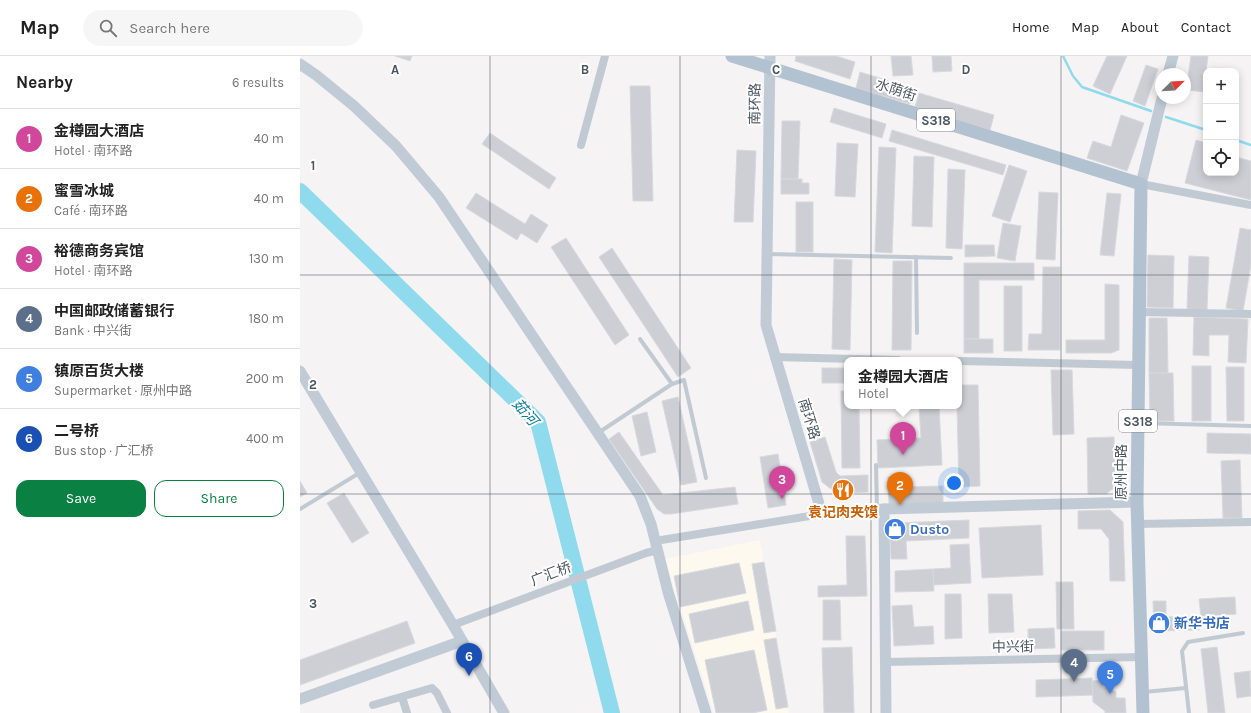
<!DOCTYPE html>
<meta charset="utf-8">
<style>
body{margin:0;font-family:Karla,"Noto Sans SC",sans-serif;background:#f6f6f6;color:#222}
.controls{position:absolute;right:12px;top:12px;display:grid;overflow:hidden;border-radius:8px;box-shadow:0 2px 10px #0003}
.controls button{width:36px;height:36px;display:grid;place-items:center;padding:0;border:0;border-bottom:1px solid #e0e0e0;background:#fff;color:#222;font:20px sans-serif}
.compass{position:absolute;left:855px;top:12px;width:36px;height:36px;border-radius:50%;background:#fff;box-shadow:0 2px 10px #0003;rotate:66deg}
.you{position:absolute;left:654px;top:427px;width:14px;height:14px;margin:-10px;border:3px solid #fff;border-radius:50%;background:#1a73e8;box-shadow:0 0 0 6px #1a73e833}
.badge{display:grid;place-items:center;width:26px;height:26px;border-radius:50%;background:#0b8043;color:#fff;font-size:13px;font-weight:700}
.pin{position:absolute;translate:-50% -33px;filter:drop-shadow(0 1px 2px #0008)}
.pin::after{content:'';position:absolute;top:21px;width:14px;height:12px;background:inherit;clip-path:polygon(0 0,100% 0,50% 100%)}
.popup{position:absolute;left:544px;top:301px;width:118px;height:52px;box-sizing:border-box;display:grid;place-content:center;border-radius:8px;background:#fff;filter:drop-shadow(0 1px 3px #0005);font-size:13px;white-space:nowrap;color:#767676}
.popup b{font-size:15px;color:#222}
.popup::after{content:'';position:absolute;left:50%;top:100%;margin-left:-8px;border:8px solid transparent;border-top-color:#fff}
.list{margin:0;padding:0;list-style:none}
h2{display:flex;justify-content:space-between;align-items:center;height:52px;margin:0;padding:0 16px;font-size:17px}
h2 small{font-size:13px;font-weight:400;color:#767676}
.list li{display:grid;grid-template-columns:26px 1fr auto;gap:12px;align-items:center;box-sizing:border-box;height:60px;padding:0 16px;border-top:1px solid #e0e0e0}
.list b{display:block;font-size:15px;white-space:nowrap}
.list p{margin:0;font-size:13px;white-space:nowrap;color:#767676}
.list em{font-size:13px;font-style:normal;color:#767676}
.actions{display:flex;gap:8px;padding:12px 16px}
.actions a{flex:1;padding:9px 0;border:1px solid #0b8043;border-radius:12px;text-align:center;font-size:14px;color:#0b8043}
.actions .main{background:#0b8043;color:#fff}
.icon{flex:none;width:22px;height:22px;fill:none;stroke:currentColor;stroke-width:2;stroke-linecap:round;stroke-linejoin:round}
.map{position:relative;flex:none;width:951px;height:657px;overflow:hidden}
header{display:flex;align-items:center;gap:24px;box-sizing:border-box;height:56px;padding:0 20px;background:#fff;border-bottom:1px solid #e0e0e0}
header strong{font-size:19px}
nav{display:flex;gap:22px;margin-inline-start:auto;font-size:14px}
.search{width:280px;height:36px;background:#f6f6f6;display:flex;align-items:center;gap:10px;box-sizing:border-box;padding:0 14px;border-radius:22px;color:#767676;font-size:15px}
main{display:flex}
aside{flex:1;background:#fff}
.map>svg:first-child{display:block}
.commercial{fill:#fdf9ef}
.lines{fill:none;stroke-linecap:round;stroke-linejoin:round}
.stream{stroke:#90daee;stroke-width:2.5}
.river{stroke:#90daee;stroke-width:16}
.building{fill:#cdcfd5;stroke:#d7d9de}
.lane{stroke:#c1cad2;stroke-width:4}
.street{stroke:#c1cad2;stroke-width:8}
.secondary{stroke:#c1cbd6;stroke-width:11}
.primary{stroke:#b3c2d1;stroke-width:13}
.grid{fill:none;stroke:#4a5661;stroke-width:1;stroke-opacity:0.55}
.labels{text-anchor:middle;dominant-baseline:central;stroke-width:4;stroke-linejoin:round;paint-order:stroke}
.shield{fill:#fff;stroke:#808990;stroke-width:1}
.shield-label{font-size:13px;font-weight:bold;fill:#4a5661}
.street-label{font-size:14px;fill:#4a5661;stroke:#fff}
.food-label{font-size:14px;font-weight:bold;fill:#c56008;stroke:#fff}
.shop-label{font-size:14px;font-weight:bold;fill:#366cbe;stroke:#fff;text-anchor:start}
.water-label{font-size:15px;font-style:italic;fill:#0c7c9b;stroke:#fff}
.grid-label{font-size:13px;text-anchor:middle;font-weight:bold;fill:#4a5661;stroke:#fff;stroke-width:4;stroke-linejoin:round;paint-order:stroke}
</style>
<header>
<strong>Map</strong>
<div class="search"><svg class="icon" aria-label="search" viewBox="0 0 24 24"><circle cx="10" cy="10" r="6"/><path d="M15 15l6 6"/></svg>Search here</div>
<nav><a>Home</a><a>Map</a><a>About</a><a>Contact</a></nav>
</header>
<main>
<aside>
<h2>Nearby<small>6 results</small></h2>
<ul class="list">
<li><span class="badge" style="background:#d1479c">1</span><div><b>金樽园大酒店</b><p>Hotel · 南环路</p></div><em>40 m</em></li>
<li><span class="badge" style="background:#e8710a">2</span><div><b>蜜雪冰城</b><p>Café · 南环路</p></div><em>40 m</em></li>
<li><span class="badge" style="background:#d1479c">3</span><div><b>裕德商务宾馆</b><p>Hotel · 南环路</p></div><em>130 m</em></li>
<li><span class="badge" style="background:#5c6f8a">4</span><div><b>中国邮政储蓄银行</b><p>Bank · 中兴街</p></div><em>180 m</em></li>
<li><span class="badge" style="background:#3f7fe0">5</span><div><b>镇原百货大楼</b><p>Supermarket · 原州中路</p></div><em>200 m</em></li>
<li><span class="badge" style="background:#1a4fb4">6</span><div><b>二号桥</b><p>Bus stop · 广汇桥</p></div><em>400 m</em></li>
</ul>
<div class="actions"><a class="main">Save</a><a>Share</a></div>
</aside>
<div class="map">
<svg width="951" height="657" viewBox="0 0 951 657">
<rect width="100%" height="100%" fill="#f5f3f3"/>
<path class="commercial" d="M460,484L489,657H414L365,503Z"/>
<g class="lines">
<g class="stream">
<path d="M763,0L773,20L782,31L851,55"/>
<path d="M866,61L906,74"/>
<path d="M936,84L951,89"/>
</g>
<path class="river" d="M0,135L238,366L312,657"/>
</g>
<g class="building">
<path d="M95,0H112L110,5Z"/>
<path d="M496,0H536L555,6L550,23L495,5Z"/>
<path d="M591,0H611L613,19L593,20Z"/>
<path d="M632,0H651L652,15L633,16Z"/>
<path d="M807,0H827L810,38L793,30Z"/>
<path d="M891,0H908L906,15V36L886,34Z"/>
<path d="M846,9L858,13L845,50L833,45Z"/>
<path d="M560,16L615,33L610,48L556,32Z"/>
<path d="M330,30H350L353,145H333Z"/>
<path d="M619,37L694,59L690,74L615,51Z"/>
<path d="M534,52L586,68L582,82L530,66Z"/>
<path d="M821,59L844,67L827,115L787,102L793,85L811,91Z"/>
<path d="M482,65H500L498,123H481Z"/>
<path d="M592,74L706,109L703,119L589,85Z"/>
<path d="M190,77L256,122L249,133L182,88Z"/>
<path d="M896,84L906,87V117H936V101L951,105V144L885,127Z"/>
<path d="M537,87L558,88L555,141L535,140Z"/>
<path d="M579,91L596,92L592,197L575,196Z"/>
<path d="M437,94L456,95L453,166H434Z"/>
<path d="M614,100L634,101L632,171L612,170Z"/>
<path d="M709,109L727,115L710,166L692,160Z"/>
<path d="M648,113L665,114L662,193L646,192Z"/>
<path d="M481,123H502V127H509V138H481Z"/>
<path d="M739,136L758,137L755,204L736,203Z"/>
<path d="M176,137L225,168L231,158L248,169L237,187L221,177L217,184L166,152Z"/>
<path d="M807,137L821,138L814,200L800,199Z"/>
<rect x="496" y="146" width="17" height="50"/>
<path d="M703,167L721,170L715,205L697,202Z"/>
<path d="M940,172L951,174V209L943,255L926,252Z"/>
<path d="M266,182L329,279L315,289L251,191Z"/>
<path d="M665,189H694L695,200L665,201Z"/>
<path d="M312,192L391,312L378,321L299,201Z"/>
<path d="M848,199L874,200L873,252L847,251Z"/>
<path d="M889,200L909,201L907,254L887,253Z"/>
<path d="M534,203L552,204L550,294L532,293Z"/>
<path d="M593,205H612L611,294H592Z"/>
<path d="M664,207H734V224H679V283H664Z"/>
<path d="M743,211H760V294H728L729,278H742Z"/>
<path d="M805,228L819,229V294L811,297H766V284H805Z"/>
<rect x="704" y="230" width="18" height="65"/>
<path d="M894,261L948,263L946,307L928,306L929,279H909V300L893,299Z"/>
<path d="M849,262H867L868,317H849Z"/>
<rect x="664" y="283" width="29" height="14"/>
<rect x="892" y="310" width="19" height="55"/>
<path d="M926,311H944V365H927Z"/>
<rect x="522" y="312" width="25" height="15"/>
<path d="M751,314H772L774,378L753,379Z"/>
<path d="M849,317H873L874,365H850Z"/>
<path d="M659,329H678L680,430L659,431L657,350H659Z"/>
<path d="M541,335H547V350H559L560,412H542Z"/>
<path d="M378,341L397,426L381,429L362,345Z"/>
<path d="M619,350H639L642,409L578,412L577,384L621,382Z"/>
<path d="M347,356L356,396L341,400L332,360Z"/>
<path d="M319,376L363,439L435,431L438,448L371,458H364L357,453L309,383Z"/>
<path d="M907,377L951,378V398L907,397Z"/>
<path d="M525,381L536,416L540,420L568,419V436L536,437L522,426L510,386Z"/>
<path d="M814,381L815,431L806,438H788L787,382Z"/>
<path d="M478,398L486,449L468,452L460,401Z"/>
<path d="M940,404L942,462H923L921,405Z"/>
<path d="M601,420L602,431L643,430V447L589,448L588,421Z"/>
<path d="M0,425L7,437L0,441Z"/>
<path d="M44,437L69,477L52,487L27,447Z"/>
<path d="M810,454L823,466L825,525H810L809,483L801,473H778V455Z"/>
<path d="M669,464V482L606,485L607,503H591L590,471L598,467Z"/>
<path d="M741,469L743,519L682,522L679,472Z"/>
<path d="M546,480H565L567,540L518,541V530L547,529Z"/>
<path d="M669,488L671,527L633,529V513L651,512L650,489Z"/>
<path d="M464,506L476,575L464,577L452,508Z"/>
<path d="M439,507L446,537L380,551L374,520Z"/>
<path d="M633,513L634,535L595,536V515Z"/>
<path d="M756,526H773L774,573H757Z"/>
<path d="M645,538H661L662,582L645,583Z"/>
<path d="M688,538H712L714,576L689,577Z"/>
<path d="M935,541L936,558L901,561L899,543Z"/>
<path d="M523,544H540L541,584H523Z"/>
<path d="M448,545L454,574L395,587L389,558Z"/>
<path d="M853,545H866V561L899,560V574L854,575Z"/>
<path d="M612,549L614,571L633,570L634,588L594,590L592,550Z"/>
<path d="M107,565L115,587L0,629V604Z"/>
<path d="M754,572L755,592L728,593V573Z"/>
<rect x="761" y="575" width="43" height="19"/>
<path d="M476,582L488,651L476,653L464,584Z"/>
<path d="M552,591L554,657H524L522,592Z"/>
<path d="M917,591L925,657H908L901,593Z"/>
<path d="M454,594L467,654L453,657H416L405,604Z"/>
<path d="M950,615L951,640L937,642L934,617Z"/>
<path d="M792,622L793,639L736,641V624Z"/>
<path d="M803,624V631H808L816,636V642H825L826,657H805V655L793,646L792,625Z"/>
</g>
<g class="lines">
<g class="lane">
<path d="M467,198L651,202"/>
<path d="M616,201L617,277"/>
<path d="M340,283L372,328"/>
<path d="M840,367L951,370"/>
<path d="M298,377L372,328L384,324L406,422"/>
<path d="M576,409L577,453"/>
<path d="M0,453L61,416"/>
<path d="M844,636L886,632"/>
<path d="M889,657L882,595L888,586L943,577"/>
</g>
<g class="street">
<path d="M281,89L305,0"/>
<path d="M841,128L951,149"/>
<path d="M839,256L950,258"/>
<path d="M474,301L598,304"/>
<path d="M659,305L838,309"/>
<path d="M837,468L951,466"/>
<path d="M355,485L522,458"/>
<path d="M153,569L346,497L358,494"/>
<path d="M585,606L841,601"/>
<path d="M102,641L107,657"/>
<path d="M73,649L132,632L137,637L147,657"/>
</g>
<g class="secondary">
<path d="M470,0L466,269L522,458L584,453L837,446"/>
<path d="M0,8L16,19L54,50L96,90L139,141L340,440L351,468L368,536L406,657"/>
<path d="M868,18L873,0"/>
<path d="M841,128L862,42"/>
<path d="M0,315L153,569L204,657"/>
<path d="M584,453L586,657"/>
<path d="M0,643L162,585"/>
</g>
<path class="primary" d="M432,0L841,128L837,446L843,657"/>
</g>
<path class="grid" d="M190,0V657M380,0V657M571,0V657M761,0V657M0,219H951M0,438H951"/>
<defs>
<g id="restaurant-disc" transform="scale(1.15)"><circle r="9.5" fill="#e8710a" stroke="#fff"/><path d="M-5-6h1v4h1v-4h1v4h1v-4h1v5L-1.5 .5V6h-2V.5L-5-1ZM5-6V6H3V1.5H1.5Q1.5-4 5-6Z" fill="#fff"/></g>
<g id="shop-disc" transform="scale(1.15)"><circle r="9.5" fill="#3f7fe0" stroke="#fff"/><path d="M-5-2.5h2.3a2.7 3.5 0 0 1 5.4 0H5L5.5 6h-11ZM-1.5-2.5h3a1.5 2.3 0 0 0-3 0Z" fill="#fff"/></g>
</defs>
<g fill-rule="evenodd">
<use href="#restaurant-disc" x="543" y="434"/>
<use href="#shop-disc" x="595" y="473"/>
<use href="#shop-disc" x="859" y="567"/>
</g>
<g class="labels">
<g class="shield">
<rect x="617" y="53" width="38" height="22" rx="3"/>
<rect x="819" y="354" width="38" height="22" rx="3"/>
</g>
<g class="shield-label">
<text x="636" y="64">S318</text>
<text x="838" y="365">S318</text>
</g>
<g class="street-label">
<text transform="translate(596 34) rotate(18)">水荫街</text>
<text transform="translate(455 48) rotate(-89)">南环路</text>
<text transform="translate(509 363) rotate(73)">南环路</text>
<text transform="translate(821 416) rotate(-90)">原州中路</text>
<text transform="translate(251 518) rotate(-21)">广汇桥</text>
<text transform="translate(713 591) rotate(-1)">中兴街</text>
</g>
<g class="food-label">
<text x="543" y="456">袁记肉夹馍</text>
</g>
<g class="shop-label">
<text x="610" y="473">Dusto</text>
<text x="874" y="567">新华书店</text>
</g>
<g class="water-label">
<text transform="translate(225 356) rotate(49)">茹河</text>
</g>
</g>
<g class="grid-label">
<text x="95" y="18">A</text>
<text x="285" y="18">B</text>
<text x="476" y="18">C</text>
<text x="666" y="18">D</text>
<text x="13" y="114">1</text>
<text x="13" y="333">2</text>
<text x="13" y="552">3</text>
</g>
</svg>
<div class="controls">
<button>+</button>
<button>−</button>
<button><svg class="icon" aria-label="locate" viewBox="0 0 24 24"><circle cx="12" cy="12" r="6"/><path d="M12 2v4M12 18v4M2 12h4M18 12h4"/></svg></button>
</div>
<svg class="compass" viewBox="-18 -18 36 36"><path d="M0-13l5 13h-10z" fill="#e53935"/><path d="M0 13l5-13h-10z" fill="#767676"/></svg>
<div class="you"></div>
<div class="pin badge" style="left:603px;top:399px;background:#d1479c">1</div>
<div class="popup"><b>金樽园大酒店</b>Hotel</div>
<div class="pin badge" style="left:600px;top:449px;background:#e8710a">2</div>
<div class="pin badge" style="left:482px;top:443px;background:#d1479c">3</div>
<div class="pin badge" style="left:774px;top:626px;background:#5c6f8a">4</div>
<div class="pin badge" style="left:810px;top:638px;background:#3f7fe0">5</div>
<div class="pin badge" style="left:169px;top:620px;background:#1a4fb4">6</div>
</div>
</main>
